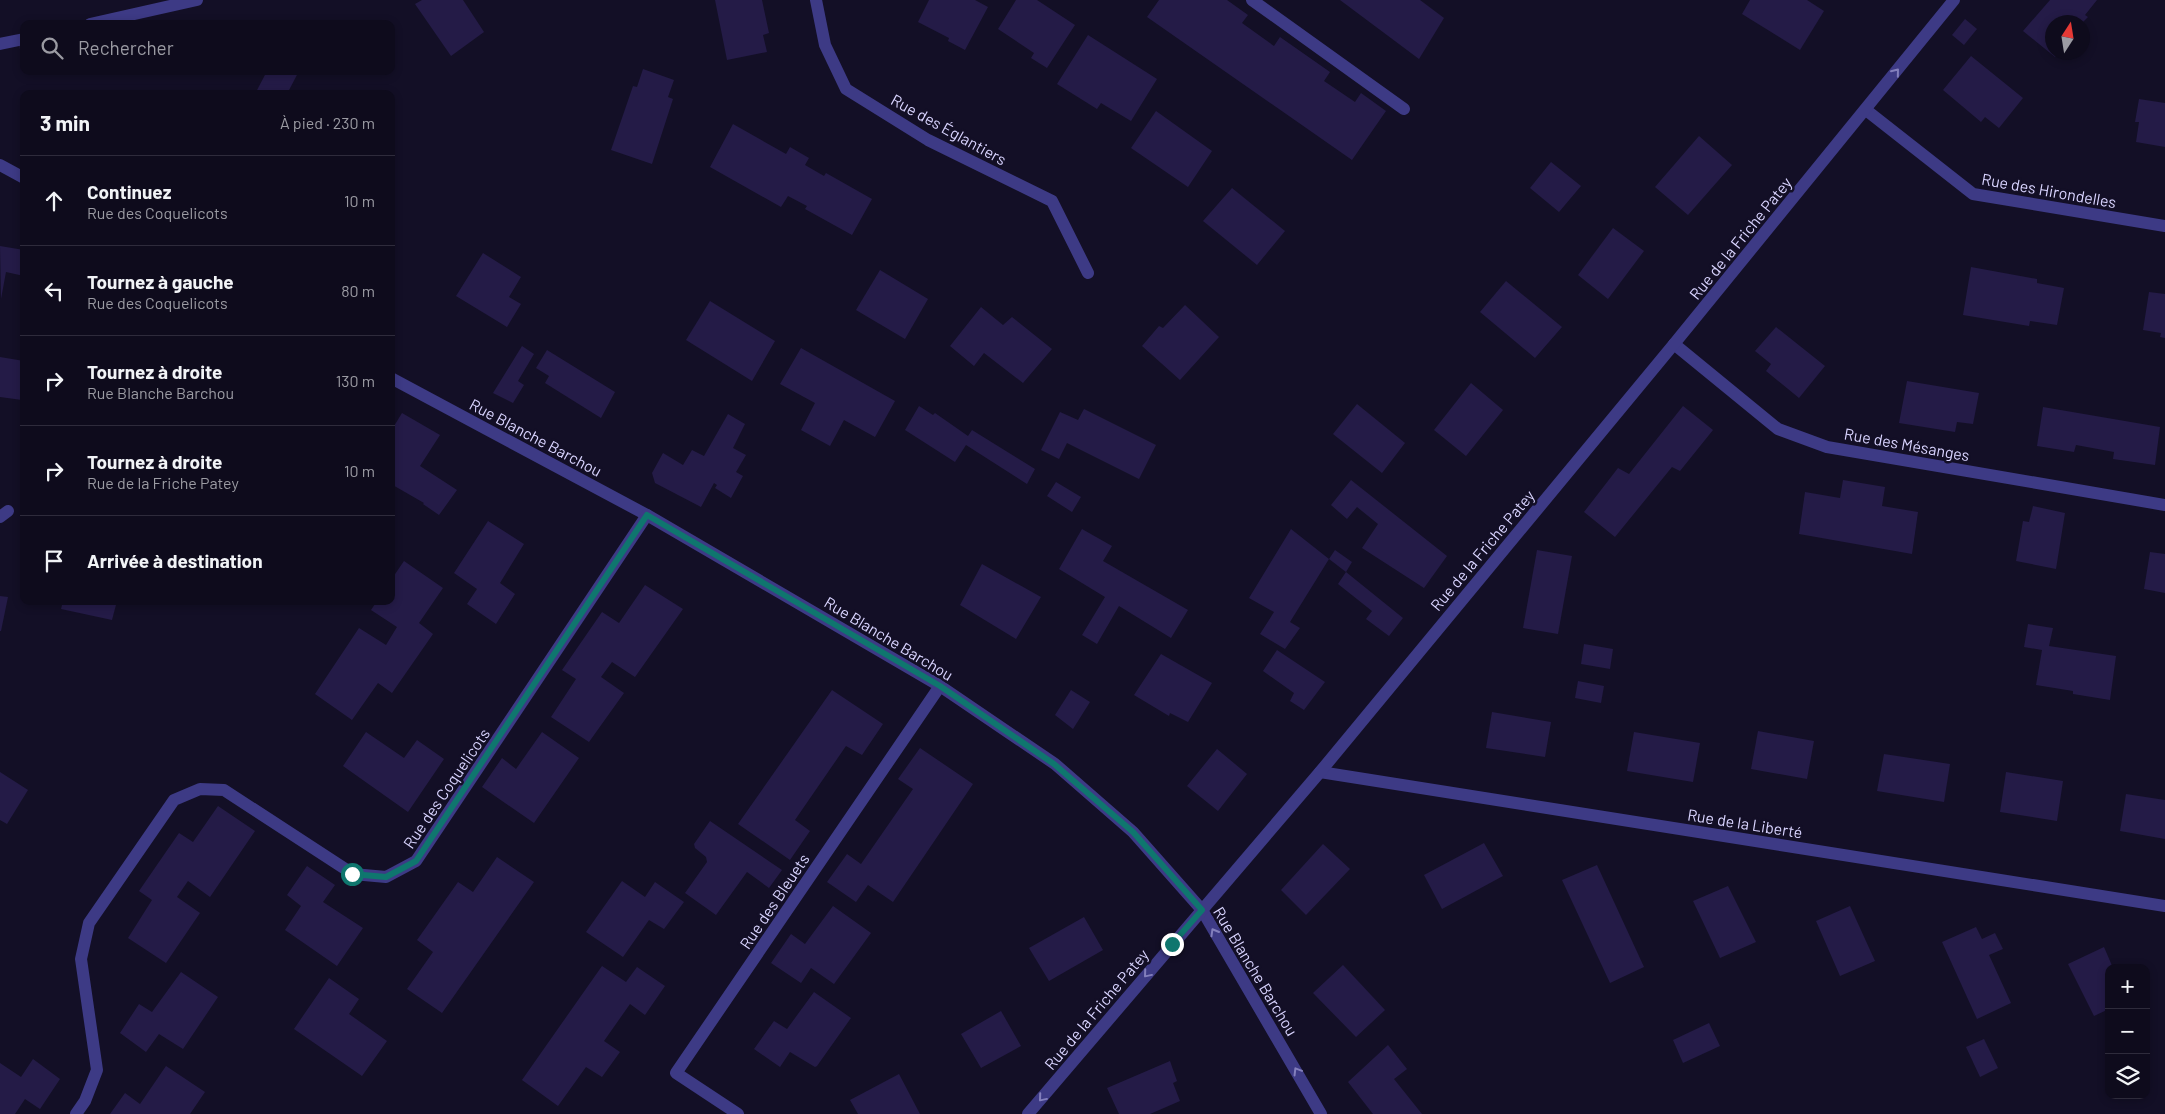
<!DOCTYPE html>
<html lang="fr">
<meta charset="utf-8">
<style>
body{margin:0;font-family:Barlow,sans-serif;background:#1c1929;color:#f1f3f6}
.controls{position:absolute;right:15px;bottom:15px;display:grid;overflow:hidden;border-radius:10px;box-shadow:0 2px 8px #0003}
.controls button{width:45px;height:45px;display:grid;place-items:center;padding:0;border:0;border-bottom:1px solid #2e2b3b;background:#0e0b1c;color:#f1f3f6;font:25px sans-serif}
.compass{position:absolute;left:2045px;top:15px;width:45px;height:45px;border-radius:50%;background:#0e0b1c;box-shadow:0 2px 8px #0003;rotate:12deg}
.stop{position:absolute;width:15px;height:15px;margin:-11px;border:4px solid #0f766e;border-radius:50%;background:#fff}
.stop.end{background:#0f766e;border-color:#fff;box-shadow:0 1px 5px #0008}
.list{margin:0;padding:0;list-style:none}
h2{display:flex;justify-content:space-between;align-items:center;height:65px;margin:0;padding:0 20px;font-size:21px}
h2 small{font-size:16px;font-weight:400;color:#9b9ba3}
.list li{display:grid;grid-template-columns:32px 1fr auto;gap:15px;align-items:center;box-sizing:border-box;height:90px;padding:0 20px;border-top:1px solid #2e2b3b}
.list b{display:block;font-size:19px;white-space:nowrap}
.list p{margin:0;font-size:16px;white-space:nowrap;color:#9b9ba3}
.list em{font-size:16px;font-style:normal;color:#9b9ba3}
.icon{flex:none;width:28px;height:28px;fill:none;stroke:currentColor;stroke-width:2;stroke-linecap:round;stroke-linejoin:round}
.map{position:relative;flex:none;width:2165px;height:1114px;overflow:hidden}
.search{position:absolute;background:#0e0b1c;box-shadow:0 2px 8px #0003;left:20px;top:20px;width:375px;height:55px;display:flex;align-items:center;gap:12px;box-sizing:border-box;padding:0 18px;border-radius:10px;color:#9b9ba3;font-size:19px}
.panel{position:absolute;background:#0e0b1c;box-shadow:0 2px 8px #0003;left:20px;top:90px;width:375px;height:515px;border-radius:10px}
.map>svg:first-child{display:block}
.building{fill:#241b47}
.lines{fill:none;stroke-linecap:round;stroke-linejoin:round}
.minor{stroke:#3d3a85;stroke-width:12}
.oneway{stroke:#837fbc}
.route{stroke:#0f766e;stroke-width:6}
.labels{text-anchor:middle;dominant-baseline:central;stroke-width:5;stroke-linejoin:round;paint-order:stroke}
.street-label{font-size:16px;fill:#d9d4ff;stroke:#130f26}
</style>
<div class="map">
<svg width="2165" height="1114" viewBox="0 0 2165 1114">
<rect width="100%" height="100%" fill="#130f26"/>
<g class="building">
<path d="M422,0H463L484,32L451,56L415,4Z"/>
<path d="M715,0H762L769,33L763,35L767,52L727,60Z"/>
<path d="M929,0H975L988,7L965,50L948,41L949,38L918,22Z"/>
<path d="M1016,0H1037L1075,25L1047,68L1031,58L1034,53L998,29Z"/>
<path d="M1159,0H1227L1248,15L1242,23L1274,46L1280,37L1330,72L1324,81L1355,102L1361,93L1386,111L1352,160L1147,17Z"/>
<path d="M1340,0H1420L1444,18L1419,59Z"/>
<path d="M1750,0H1807L1824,11L1800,50L1742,14Z"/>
<path d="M2050,0H2097L2085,15L2088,17L2083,22H2052V52H2059L2055,57L2023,31Z"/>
<path d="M1965,19L1977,29L1964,45L1952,35Z"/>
<path d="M1088,35L1157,79L1131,121L1101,103L1097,109L1057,84Z"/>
<path d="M24,44V61L23,62L19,45Z"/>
<path d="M1971,56L2023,98L1999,128L1985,117L1981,122L1943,90Z"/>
<path d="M643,69L674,80L668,97L673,99L652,164L611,150L633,86L637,87Z"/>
<path d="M267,71H299L287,94H255Z"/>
<path d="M2139,99L2165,103V147L2136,142L2139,122H2135Z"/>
<path d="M1156,111L1212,151L1188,187L1131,148Z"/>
<path d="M733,124L786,154L790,147L809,158L805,165L824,176L826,173L872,199L852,235L805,209L807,206L788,196L781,207L710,167Z"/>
<path d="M1699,136L1732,165L1688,215L1655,187Z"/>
<path d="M1551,162L1581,186L1559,212L1530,188Z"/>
<path d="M1232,188L1285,231L1257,265L1203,221Z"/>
<path d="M1613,228L1644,251L1608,299L1578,275Z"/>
<path d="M0,246L24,250V276L6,272L1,299Z"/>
<path d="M483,253L521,277L509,297L521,304L507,327L456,296Z"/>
<path d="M1971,267L2037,279V283L2064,288L2057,325L2030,321L2029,326L1963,315Z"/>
<path d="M880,270L928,299L905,339L856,310Z"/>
<path d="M1506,281L1562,327L1535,358L1480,312Z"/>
<path d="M2149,292L2165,294V338L2160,337L2161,333L2143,330Z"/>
<path d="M710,301L775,341L752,381L686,340Z"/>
<path d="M1185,305L1219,337L1180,380L1142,346L1159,326L1163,328Z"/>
<path d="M981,307L1003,325L1012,317L1052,349L1023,383L984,353L974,366L950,346Z"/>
<path d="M1776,327L1825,366L1799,398L1766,371L1771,364L1755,351Z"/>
<path d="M522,346L534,354L518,381L524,385L513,403L493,393Z"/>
<path d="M801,348L895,401L875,437L844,420L830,446L801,430L815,403L780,384Z"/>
<path d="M547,350L615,392L601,418L545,383L549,376L536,368Z"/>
<path d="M0,357L24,361L22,400L0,397Z"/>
<path d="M1907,381L1979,393L1973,424L1957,422L1955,432L1899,423Z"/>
<path d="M1471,383L1503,410L1466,456L1434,430Z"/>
<path d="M1357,404L1405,443L1382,473L1333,434Z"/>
<path d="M919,406L933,415L935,413L968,436L972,430L1035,469L1027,484L966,445L955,462L905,430Z"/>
<path d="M1683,406L1713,430L1680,471L1672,467L1615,537L1584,512L1618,468L1629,474Z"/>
<path d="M2043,407L2160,427L2155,465L2113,459L2114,452L2076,445L2074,452L2037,446Z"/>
<path d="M1084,409L1156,445L1139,479L1067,443L1059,459L1041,450L1060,412L1078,420Z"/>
<path d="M402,413L440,435L420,466L457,490L439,515L423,504L424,503L391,484V431Z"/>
<path d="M728,414L745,424L733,448L746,455L736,472L743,476L731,498L715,488L717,485L714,483L701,507L655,483L652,473L663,453L683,465L692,450L704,456Z"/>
<path d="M1351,480L1447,556L1424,588L1362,548L1378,524L1357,507L1347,519L1331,505Z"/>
<path d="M1843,480L1885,487L1882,506L1918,512L1912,554L1799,534L1805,492L1840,498Z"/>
<path d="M1056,482L1081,497L1072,512L1047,496Z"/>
<path d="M2033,506L2065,513L2056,569L2016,561L2023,521L2029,522Z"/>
<path d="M488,521L524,544L500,583L515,594L496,624L467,604L477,589L454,573Z"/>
<path d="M1082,529L1112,546L1103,561L1188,610L1171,638L1119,606L1097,644L1082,635L1105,597L1059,569Z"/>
<path d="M1291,529L1329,559L1290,622L1300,628L1285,649L1260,634L1274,612L1249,598Z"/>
<path d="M1335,550L1352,562L1346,572L1329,559Z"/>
<path d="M1537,550L1572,556L1558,634L1523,628Z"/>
<path d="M2150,552L2165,554V593L2144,589Z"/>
<path d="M404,561L443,588L419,623L433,634L392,693L378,683L352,720L315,694L359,628L386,645L397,627L371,610L377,601H391V580Z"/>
<path d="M982,564L1041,597L1016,639L960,605Z"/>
<path d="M1346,572L1403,618L1389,636L1366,619L1372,611L1338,584Z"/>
<path d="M645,585L683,609L635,677L612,662L601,677L624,693L589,742L551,717L576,679L562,670L602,612L619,623Z"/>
<path d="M0,596L8,597L1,631H0Z"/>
<path d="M63,601H117L112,620L61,609Z"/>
<path d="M2028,624L2053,628L2049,646L2116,656L2110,700L2073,694V691L2036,685L2042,650L2024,647Z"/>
<path d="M1584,644L1613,649L1610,669L1581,664Z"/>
<path d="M1277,650L1325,682L1304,710L1290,701L1294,693L1263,671Z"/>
<path d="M1161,654L1212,683L1188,722L1170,713L1169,716L1134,695Z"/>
<path d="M1578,681L1604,686L1601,703L1575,698Z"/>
<path d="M832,690L883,724L862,755L846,746L795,820L810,831L790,860L738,824Z"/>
<path d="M1071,690L1090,702L1073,729L1055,715Z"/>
<path d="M1492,712L1551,722L1545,757L1486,748Z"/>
<path d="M1758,731L1814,741L1807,779L1751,769Z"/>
<path d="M366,732L404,758L417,740L444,759L408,812L343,766Z"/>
<path d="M542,732L579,758L534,823L482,787L502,758L516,769Z"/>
<path d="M1634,732L1700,743L1693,782L1627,771Z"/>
<path d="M920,748L973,784L893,902L868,885L856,902L827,882L847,854L861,864L913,789L898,779Z"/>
<path d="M1217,749L1247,774L1218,811L1187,786Z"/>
<path d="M1884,754L1950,764L1944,802L1877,791Z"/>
<path d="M0,772L28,790L7,824L0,820Z"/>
<path d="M2006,772L2063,781L2057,821L2000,812Z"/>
<path d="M2126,794L2165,800V839L2120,831Z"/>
<path d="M218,806L255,831L210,897L188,881L177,897L200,913L166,963L128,938L152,900L139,891L179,833L193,842Z"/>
<path d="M710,821L782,870L769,888L747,872L716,915L685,893L707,862L706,857L695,848L694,844Z"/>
<path d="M1484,843L1503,876L1442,909L1424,875Z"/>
<path d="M1323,844L1350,869L1306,915L1281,890Z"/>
<path d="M497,857L534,882L442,1013L407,989L433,952L417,940L458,882L473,892Z"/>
<path d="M1597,865L1644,967L1610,983L1562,880Z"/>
<path d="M307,866L335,885L323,902L363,928L337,966L285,930L301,906L287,895Z"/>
<path d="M622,881L645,897L655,882L684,902L664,929L649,920L623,957L586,932Z"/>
<path d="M1728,886L1756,942L1720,958L1693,901Z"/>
<path d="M833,906L871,933L834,984L811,968L801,983L771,963L791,934L805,944Z"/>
<path d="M1850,906L1875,961L1840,976L1816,921Z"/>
<path d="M1084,917L1103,950L1049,981L1029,948Z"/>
<path d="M1976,927L1982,939L1995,933L2003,949L1989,955L2011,1003L1977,1019L1942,942Z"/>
<path d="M2104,947L2113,968H2109V1009L2094,1016L2068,964Z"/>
<path d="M1343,965L1385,1010L1356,1037L1313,993Z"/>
<path d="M602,966L626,982L637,967L665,986L645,1015L630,1004L604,1041L620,1052L602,1077L586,1067L558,1106L522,1080Z"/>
<path d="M181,972L218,997L183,1049L159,1034L146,1052L120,1033L139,1004L152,1012Z"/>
<path d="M329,978L359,999L349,1014L387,1041L362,1076L294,1029Z"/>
<path d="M814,992L851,1018L817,1066L815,1067L790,1052L780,1067L754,1049L774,1021L787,1029Z"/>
<path d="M1001,1011L1021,1046L981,1068L961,1034Z"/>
<path d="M1709,1023L1720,1046L1683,1063L1673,1040Z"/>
<path d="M1984,1039L1998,1068L1980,1077L1966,1047Z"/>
<path d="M1388,1045L1407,1069L1394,1079L1422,1114H1373L1348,1082Z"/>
<path d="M33,1059L60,1079L40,1109L25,1099L15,1114H0V1063L21,1077Z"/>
<path d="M1170,1061L1177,1081L1173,1083L1180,1101L1150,1114H1119L1107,1088Z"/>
<path d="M166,1066L205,1092L190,1114H110L125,1093L140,1104Z"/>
<path d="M899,1074L920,1114H858L850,1100Z"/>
</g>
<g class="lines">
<g class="minor">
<path d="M816,0L825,45L846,89L928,140L1052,201L1088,273"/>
<path d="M1252,0L1404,109"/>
<path d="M90,24L197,0"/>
<path d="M0,44L24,39"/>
<path d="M1866,110L1973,194L2165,226"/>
<path d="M0,165L24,178"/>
<path d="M1674,344L1778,429L1827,447L2165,505"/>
<path d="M391,378L647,515L940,686L1055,764L1133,832L1202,910L1321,1114"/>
<path d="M0,517L8,511"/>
<path d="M1320,772L2165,906"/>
<path d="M76,1114L85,1101L97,1070L81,959L89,923L174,800L200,789L224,790L353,874L386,877L416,861L647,515"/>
<path d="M738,1114L676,1073L940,686"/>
<path d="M1028,1114L1320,772L1674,344L1954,0"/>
</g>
</g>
<defs><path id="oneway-chevron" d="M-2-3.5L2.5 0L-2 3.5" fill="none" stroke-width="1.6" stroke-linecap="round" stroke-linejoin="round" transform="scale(1.25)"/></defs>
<g class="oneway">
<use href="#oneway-chevron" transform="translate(1896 72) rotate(-51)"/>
<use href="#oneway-chevron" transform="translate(1214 932) rotate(-120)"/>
<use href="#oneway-chevron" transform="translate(1147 974) rotate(130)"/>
<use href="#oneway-chevron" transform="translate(1297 1071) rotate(-121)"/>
<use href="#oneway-chevron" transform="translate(1042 1098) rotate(130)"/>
</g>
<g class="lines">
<path class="route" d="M352,874L386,877L416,861L647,515L940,686L1054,764L1133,832L1202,910L1172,944"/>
</g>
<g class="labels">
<g class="street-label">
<text transform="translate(949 129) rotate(29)">Rue des Églantiers</text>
<text transform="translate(2049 190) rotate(10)">Rue des Hirondelles</text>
<text transform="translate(1740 238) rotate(-51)">Rue de la Friche Patey</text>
<text transform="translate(536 437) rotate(28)">Rue Blanche Barchou</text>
<text transform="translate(1907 444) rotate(10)">Rue des Mésanges</text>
<text transform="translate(1482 550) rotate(-50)">Rue de la Friche Patey</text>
<text transform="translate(889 638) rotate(31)">Rue Blanche Barchou</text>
<text transform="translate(446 788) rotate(-56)">Rue des Coquelicots</text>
<text transform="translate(1745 823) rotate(9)">Rue de la Liberté</text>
<text transform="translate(774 901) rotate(-56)">Rue des Bleuets</text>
<text transform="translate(1256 971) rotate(59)">Rue Blanche Barchou</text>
<text transform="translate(1096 1009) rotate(-50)">Rue de la Friche Patey</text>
</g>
</g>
</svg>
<div class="controls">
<button>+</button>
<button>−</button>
<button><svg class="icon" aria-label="layers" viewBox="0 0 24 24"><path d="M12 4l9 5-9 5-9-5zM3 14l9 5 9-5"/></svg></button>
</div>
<svg class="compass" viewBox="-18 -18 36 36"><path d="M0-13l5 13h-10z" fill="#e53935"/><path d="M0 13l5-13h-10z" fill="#9b9ba3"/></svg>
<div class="stop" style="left:352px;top:874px"></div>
<div class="stop end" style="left:1172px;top:944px"></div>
<div class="search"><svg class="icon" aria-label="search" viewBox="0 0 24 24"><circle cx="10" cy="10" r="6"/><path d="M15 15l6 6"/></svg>Rechercher</div>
<section class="panel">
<h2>3 min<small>À pied · 230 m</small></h2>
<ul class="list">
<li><svg class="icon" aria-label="ahead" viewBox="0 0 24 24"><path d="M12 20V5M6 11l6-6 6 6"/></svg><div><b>Continuez</b><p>Rue des Coquelicots</p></div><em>10 m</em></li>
<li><svg class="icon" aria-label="left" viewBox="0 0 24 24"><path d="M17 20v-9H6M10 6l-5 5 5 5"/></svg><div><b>Tournez à gauche</b><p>Rue des Coquelicots</p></div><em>80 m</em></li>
<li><svg class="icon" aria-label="right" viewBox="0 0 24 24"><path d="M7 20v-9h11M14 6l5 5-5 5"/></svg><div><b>Tournez à droite</b><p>Rue Blanche Barchou</p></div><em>130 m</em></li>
<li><svg class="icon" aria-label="right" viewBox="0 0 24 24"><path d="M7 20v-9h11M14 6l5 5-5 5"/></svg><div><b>Tournez à droite</b><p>Rue de la Friche Patey</p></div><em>10 m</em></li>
<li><svg class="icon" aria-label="arrive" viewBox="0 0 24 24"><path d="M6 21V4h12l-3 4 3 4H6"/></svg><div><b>Arrivée à destination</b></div></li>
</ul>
</section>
</div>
